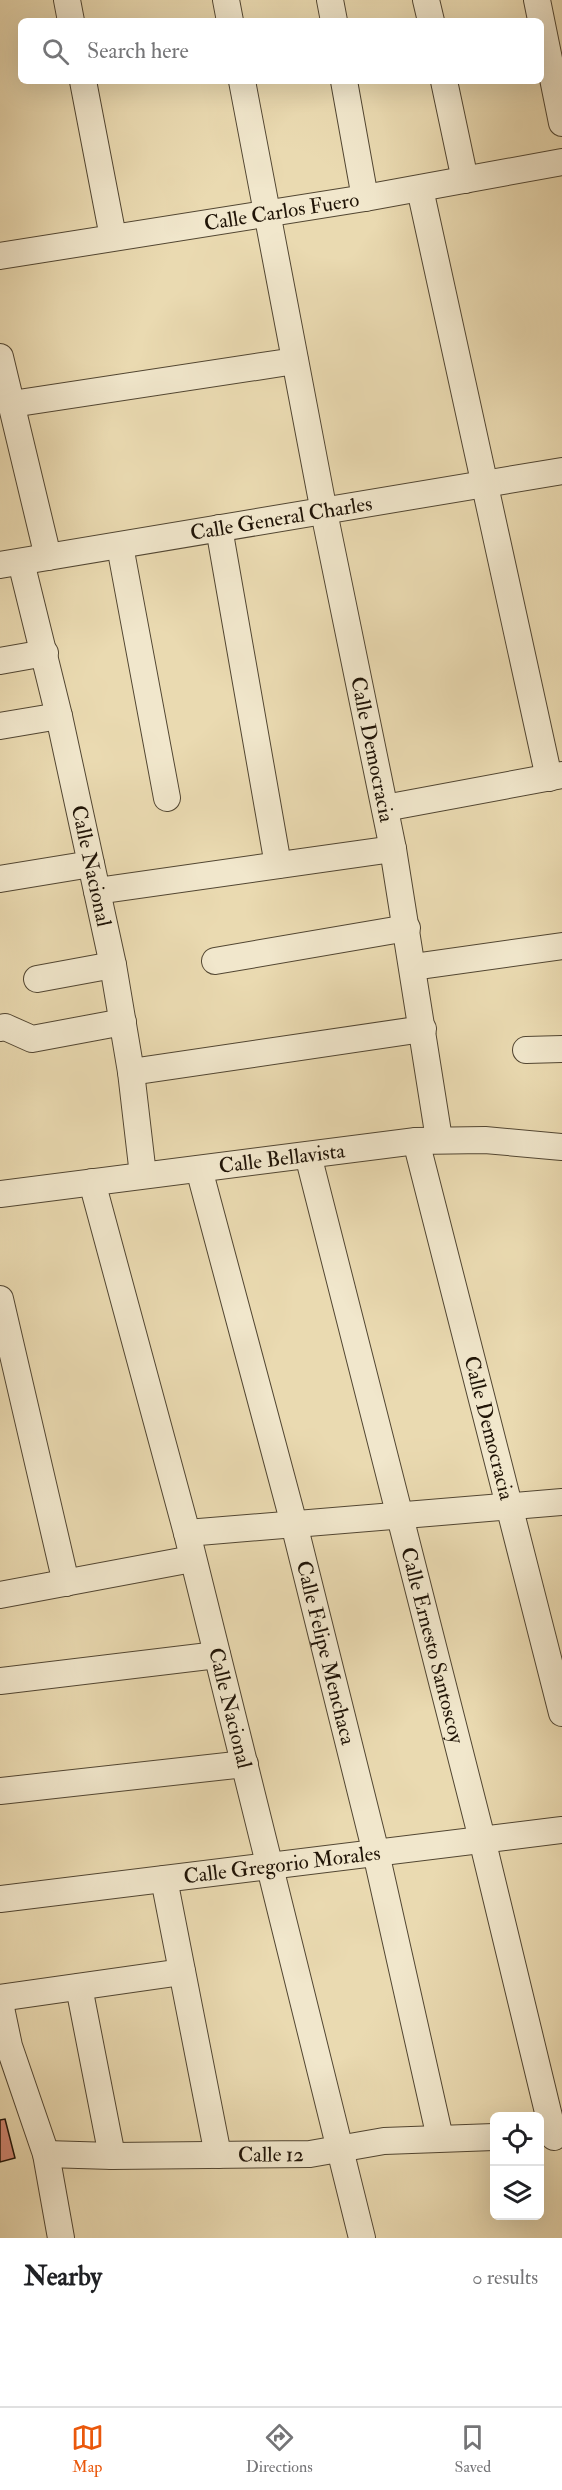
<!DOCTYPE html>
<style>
body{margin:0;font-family:"IM FELL Double Pica",serif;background:#f2f2f2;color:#202124}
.controls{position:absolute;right:18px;bottom:18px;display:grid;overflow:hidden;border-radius:9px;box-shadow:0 6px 24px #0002}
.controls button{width:54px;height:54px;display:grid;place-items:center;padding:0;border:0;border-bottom:2px solid #e0e0e0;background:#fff;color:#202124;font:30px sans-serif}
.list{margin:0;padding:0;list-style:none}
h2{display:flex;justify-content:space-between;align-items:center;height:78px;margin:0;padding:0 24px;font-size:26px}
h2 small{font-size:20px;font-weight:400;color:#757577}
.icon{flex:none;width:33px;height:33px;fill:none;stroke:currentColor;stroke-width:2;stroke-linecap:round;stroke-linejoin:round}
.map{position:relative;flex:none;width:562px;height:2238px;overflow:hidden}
.search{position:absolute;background:#fff;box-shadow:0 6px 24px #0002;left:18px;right:18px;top:18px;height:66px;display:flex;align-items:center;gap:15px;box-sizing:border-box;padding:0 21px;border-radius:9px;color:#757577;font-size:22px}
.sheet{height:168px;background:#fff}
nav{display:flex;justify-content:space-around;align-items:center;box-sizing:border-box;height:84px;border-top:2px solid #e0e0e0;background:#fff;font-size:16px;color:#757577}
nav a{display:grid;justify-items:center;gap:3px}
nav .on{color:#ea580c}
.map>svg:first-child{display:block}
.building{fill:#d28874;stroke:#201407;stroke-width:1.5}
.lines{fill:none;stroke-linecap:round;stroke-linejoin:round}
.minor-casing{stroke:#524632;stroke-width:28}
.minor{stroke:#f1e7cc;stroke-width:26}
.labels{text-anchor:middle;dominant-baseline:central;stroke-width:4.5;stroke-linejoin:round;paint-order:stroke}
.street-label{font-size:21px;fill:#201407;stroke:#f1e7cc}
</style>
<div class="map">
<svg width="562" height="2238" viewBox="0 0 562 2238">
<rect width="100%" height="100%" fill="#eadab1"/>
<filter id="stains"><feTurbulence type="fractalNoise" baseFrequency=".00333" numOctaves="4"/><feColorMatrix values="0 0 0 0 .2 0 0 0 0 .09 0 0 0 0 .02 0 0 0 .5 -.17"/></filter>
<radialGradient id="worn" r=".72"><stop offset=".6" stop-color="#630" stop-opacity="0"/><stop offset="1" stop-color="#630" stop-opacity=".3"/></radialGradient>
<path class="building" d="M5,2119L15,2158L0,2162V2120Z"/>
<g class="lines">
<g class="minor-casing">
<g id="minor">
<path d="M67,0L71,21"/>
<path d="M226,0L230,21"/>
<path d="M330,0L334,21"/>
<path d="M426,0L431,21"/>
<path d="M537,0L562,123"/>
<path d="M83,81L113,237"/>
<path id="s1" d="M242,81L324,512L393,849L439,1139"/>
<path d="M344,81L365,198"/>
<path d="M444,81L465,180"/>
<path d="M420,189L549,778"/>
<path id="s2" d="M0,256L365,198L562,162"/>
<path d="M0,357L48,557"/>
<path d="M12,404L295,361"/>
<path d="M219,528L278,865"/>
<path d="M120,546L167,798"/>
<path id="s3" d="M21,562L59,716L113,965L131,1072L143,1175"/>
<path id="s4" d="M0,565L562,471"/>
<path d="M0,661L45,653"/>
<path d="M0,726L59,716"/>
<path d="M385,808L562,775"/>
<path d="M0,879L91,864"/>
<path d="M97,891L393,849"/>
<path d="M215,961L407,928"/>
<path d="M413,967L562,946"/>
<path d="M37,979L113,965"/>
<path d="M0,1028L5,1027L32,1039L123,1022"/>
<path d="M526,1050L562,1049"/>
<path d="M131,1072L423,1029"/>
<path id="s5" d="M416,1141L562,1713"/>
<path id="s6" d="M308,1155L482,1839L554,2137"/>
<path id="s7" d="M199,1169L294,1524L376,1853L440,2138"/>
<path id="s8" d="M92,1182L187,1533L362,2238"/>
<path id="s9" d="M0,1194L416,1141L485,1140L562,1147"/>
<path d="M0,1299L66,1583"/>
<path d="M187,1533L562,1502"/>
<path d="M0,1595L192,1559"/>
<path d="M0,1681L217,1655"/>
<path d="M0,1791L245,1764"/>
<path d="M164,1879L218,2155"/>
<path id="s10" d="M0,1899L562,1830"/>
<path d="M79,1987L112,2156"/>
<path d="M0,1998L182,1972"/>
<path d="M0,2003L9,2046L46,2154L61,2238"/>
<path id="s11" d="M46,2154L112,2156L310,2154L384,2141L494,2137"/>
</g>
</g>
<use href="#minor" class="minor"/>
</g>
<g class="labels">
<g class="street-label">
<text stroke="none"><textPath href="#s2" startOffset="285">Calle Carlos Fuero</textPath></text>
<text stroke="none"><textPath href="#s4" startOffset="285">Calle General Charles</textPath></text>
<text stroke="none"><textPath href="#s1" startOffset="681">Calle Democracia</textPath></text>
<text stroke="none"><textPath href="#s3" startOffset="312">Calle Nacional</textPath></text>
<text stroke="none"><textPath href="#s9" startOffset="284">Calle Bellavista</textPath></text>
<text stroke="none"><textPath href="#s5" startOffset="296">Calle Democracia</textPath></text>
<text stroke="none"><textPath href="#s6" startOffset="506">Calle Ernesto Santoscoy</textPath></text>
<text stroke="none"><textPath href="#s7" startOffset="500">Calle Felipe Menchaca</textPath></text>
<text stroke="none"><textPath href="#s8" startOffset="544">Calle Nacional</textPath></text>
<text stroke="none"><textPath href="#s10" startOffset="284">Calle Gregorio Morales</textPath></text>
<text stroke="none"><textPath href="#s11" startOffset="225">Calle 12</textPath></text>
</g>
</g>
<rect width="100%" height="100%" filter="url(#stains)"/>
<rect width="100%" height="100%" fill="url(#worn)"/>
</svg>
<div class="controls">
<button><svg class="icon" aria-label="locate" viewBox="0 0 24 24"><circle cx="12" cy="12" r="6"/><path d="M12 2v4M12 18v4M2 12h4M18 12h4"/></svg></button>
<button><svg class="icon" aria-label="layers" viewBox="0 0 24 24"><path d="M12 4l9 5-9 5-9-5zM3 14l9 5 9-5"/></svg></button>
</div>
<div class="search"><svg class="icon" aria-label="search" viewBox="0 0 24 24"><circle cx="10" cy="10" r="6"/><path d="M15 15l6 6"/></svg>Search here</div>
</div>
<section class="sheet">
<h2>Nearby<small>0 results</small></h2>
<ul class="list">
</ul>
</section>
<nav>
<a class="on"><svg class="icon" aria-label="map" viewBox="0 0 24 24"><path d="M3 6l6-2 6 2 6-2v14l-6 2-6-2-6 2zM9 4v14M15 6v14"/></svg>Map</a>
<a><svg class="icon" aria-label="directions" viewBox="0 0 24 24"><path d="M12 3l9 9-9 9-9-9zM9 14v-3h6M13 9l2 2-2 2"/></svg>Directions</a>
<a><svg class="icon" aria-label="saved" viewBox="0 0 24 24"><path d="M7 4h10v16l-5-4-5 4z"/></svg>Saved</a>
</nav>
